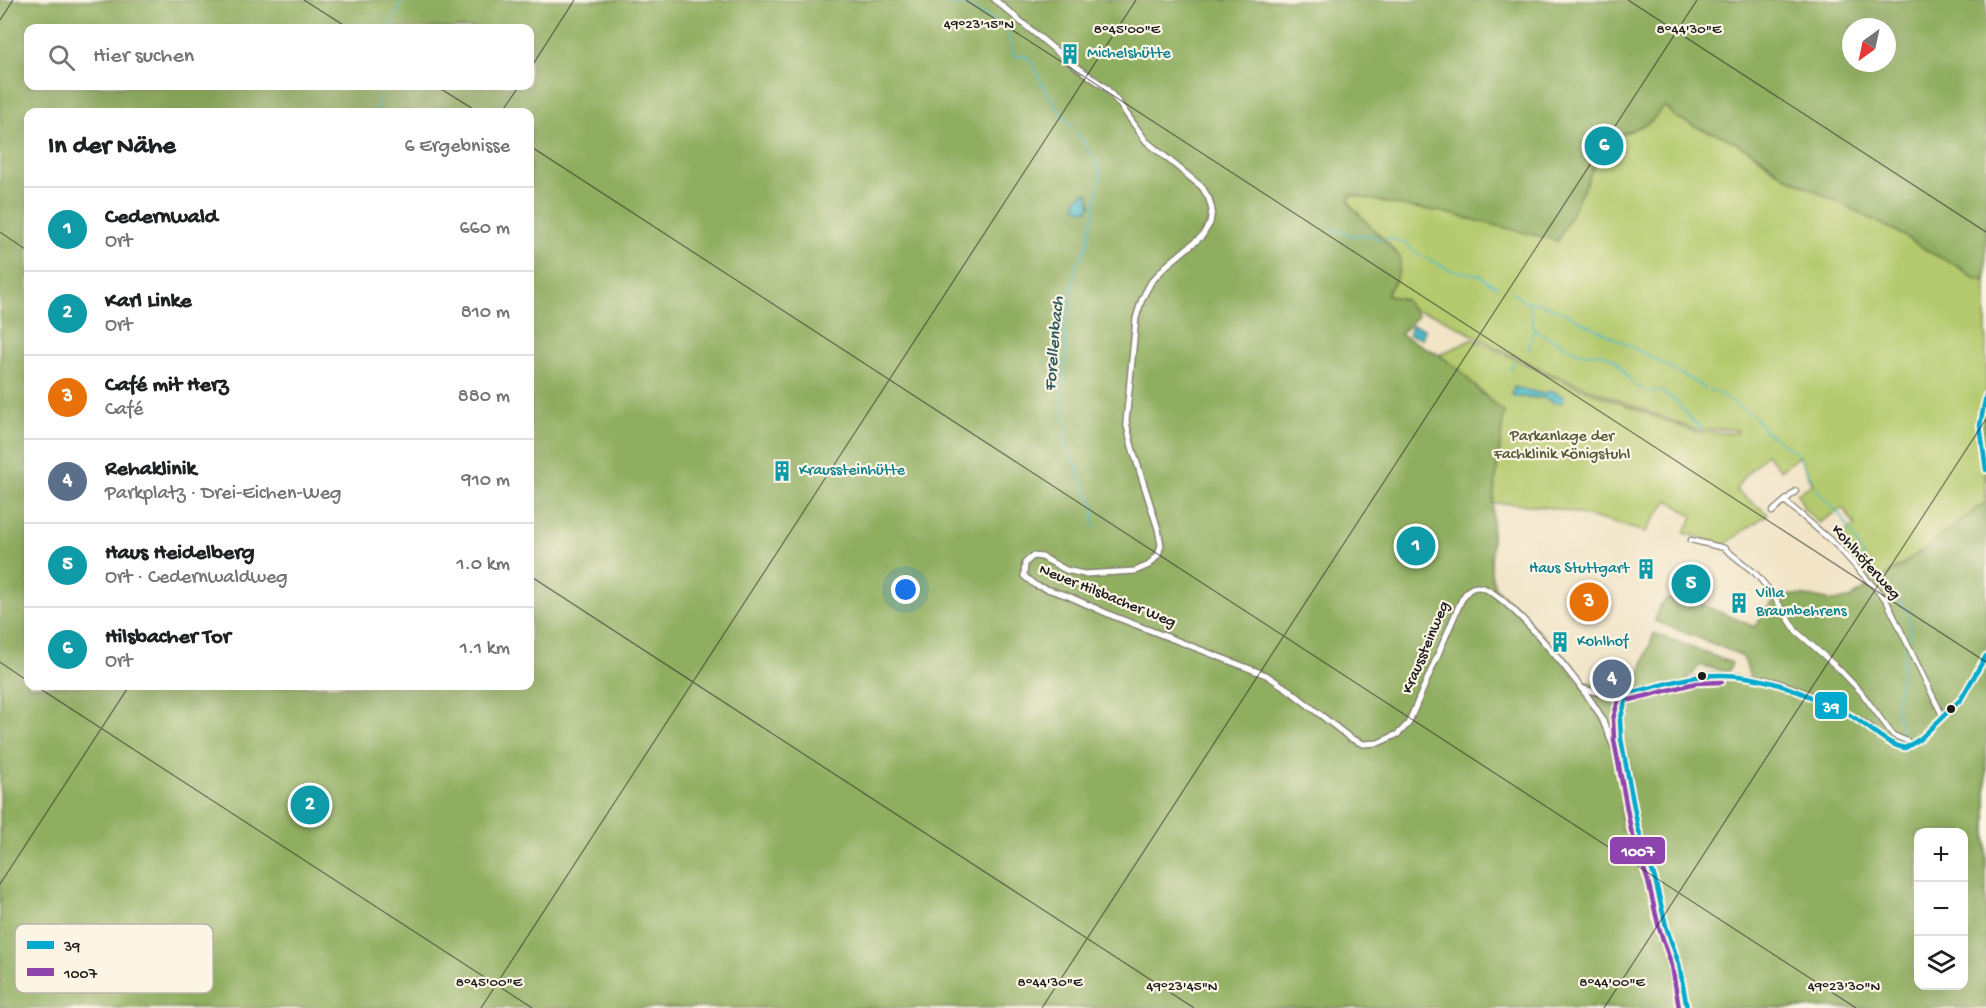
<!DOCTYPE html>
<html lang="de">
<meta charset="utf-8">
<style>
body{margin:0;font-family:"Gochi Hand",sans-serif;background:#f6f6f6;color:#202124}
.controls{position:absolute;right:18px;bottom:18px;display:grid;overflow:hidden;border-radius:12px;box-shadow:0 6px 24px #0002}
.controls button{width:54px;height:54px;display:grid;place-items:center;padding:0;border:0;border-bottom:2px solid #e0e0e0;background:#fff;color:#202124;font:30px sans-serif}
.compass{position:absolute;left:1842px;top:18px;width:54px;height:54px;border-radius:50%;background:#fff;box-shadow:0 6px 24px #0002;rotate:213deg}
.you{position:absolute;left:906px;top:590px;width:21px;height:21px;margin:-15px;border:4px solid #fff;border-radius:50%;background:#1a73e8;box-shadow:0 0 0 9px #1a73e833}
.badge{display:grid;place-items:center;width:39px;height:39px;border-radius:50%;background:#1f6fb2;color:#fff;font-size:20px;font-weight:700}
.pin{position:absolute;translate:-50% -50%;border:3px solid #fff;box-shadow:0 2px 6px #0006}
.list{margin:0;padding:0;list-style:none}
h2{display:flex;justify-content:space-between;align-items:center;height:78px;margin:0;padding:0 24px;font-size:26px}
h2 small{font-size:20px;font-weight:400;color:#757577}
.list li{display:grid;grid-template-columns:39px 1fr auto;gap:18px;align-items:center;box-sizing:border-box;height:84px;padding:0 24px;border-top:2px solid #e0e0e0}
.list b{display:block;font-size:22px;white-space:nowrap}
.list p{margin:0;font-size:20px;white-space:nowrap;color:#757577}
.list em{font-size:20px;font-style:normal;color:#757577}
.icon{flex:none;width:33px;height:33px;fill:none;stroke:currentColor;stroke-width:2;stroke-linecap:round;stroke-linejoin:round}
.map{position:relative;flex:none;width:1986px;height:1008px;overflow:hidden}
.search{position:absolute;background:#fff;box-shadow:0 6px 24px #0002;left:24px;top:24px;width:510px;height:66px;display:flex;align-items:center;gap:15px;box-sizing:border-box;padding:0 21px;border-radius:12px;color:#757577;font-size:22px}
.panel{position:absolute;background:#fff;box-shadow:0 6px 24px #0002;left:24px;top:108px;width:510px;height:582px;border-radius:12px}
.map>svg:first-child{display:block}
.green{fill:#b5ca6e;stroke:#687345;stroke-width:1.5}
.forest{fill:#90ae61;stroke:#56653e;stroke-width:1.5;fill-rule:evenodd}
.water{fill:#4cb9c5;stroke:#346a70;stroke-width:1.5}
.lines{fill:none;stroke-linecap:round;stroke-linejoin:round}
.stream{stroke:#4cb9c5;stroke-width:1.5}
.minor-casing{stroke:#868072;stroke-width:7}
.tertiary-casing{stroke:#868072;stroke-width:8}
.minor{stroke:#fff;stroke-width:4.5}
.tertiary{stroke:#fff;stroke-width:5}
.bus-1-casing{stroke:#fcf5e5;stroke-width:9}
.bus-2-casing{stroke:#fcf5e5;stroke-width:9}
.bus-1{stroke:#00a9ce;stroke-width:4.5}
.bus-2{stroke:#8e44ad;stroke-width:4.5}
.ticks{fill:none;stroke:#1c1c1c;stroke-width:1.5;stroke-opacity:0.45}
.bus-dot{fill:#1c1c1c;stroke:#fcf5e5;stroke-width:2}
.labels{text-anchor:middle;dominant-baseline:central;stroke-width:4.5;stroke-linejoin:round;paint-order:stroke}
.culture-label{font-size:16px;fill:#0d838f;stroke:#fcf5e5;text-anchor:start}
.park-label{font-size:16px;fill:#525939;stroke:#fcf5e5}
.street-label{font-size:16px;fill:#1c1c1c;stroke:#fcf5e5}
.water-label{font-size:18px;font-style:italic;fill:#2f5b60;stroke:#fcf5e5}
.key{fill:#fcf5e5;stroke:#b9b4a9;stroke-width:1.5}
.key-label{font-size:16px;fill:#1c1c1c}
.ticks-label{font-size:15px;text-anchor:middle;fill:#1c1c1c;stroke:#fcf5e5;stroke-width:4.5;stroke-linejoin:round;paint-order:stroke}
.line-badge{stroke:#fcf5e5;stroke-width:2}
.badge-label{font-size:16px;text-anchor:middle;font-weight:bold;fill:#fff}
</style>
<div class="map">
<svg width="1986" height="1008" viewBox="0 0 1986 1008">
<rect width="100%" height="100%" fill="#fcf5e5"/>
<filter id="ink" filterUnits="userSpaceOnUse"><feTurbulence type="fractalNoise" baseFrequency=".0167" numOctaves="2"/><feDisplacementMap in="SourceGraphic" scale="12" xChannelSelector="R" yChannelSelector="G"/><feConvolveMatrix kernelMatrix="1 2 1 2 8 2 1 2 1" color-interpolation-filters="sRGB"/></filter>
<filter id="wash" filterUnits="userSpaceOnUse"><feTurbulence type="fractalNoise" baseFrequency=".008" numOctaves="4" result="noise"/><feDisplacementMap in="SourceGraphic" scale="24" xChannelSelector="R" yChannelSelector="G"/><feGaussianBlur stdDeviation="1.35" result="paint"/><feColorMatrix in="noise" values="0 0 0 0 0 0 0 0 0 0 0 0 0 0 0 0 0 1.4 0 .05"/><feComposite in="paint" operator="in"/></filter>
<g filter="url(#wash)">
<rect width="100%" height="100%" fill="#f1e4c7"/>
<path class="green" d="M1665,106C1683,126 1704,127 1727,138C1744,146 1760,156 1773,169L1896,231L1931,253L1954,264L1977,279L1986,281V502L1929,546L1874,583L1848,554L1842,543L1844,533L1855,525L1843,508L1819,523L1804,509L1798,493L1813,484L1799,456L1781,470L1766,454L1743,478L1736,490L1768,514L1724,545L1684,533L1693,516L1668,500L1645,532C1594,517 1547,503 1493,503L1504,412C1481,393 1463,372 1439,355L1473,339L1553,377L1695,432L1737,433L1738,431L1732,429L1695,430L1552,374L1493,346L1436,315L1413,310L1405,300L1386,294L1395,282L1396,252L1351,206L1348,198L1353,195L1397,205L1443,212L1558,241L1598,158L1620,135L1650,122Z"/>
<path class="forest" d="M0,0H1986V281L1977,279L1954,264L1931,253L1896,231L1783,175L1760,156L1725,137L1699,128L1675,117L1665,106L1650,122L1620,135L1598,158L1558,241L1443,212L1396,205L1353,195L1348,198L1351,206L1400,257C1402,272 1395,282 1386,294L1405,300L1418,316L1400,334L1439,355L1460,370L1481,393L1504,412L1493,503L1491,573L1495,587L1540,633L1580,683C1597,681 1617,686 1635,686L1654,633L1732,663L1729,671C1719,673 1709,665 1699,666L1692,675L1687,677L1688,682L1702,686L1712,680L1752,684V680C1746,672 1748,663 1741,655L1655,621L1659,607L1667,599L1703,605L1755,627L1778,594L1806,596L1833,601L1849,599L1897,569L1986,502L1985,464L1981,435L1986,395V1008H0ZM1851,27H1887V63H1851ZM28,28H530V86H28ZM28,112H530V686H28ZM1084,193H1088L1092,205L1087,210L1079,209L1076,204L1078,197ZM1621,806H1629L1628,830H1621ZM1918,832H1964V986H1918Z"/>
<g class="water">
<path d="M1087,192L1089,195L1091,206L1087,210L1079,209L1075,205L1078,197Z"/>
<path d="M1412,325L1425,329L1422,339L1409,334Z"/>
<path d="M1514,387L1544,394C1551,388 1556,393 1564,396V400L1562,403L1552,402L1544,398L1515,397L1512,394Z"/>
</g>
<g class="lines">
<g class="stream">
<path d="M944,0L946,4L956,5L960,3L996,21L1005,28L1012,44L1013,53L1016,57L1024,55C1035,62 1036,74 1042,84C1052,99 1060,114 1073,128"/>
<path d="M389,28L403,0"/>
<path d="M374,112L381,97L378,86"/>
<path d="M1076,131C1082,140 1099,163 1101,173C1102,177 1099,183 1098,187"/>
<path d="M1332,231L1337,230L1352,236L1366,235L1380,239"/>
<path d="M1384,239H1393L1407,244L1416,253L1450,270L1480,275L1485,280L1498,287"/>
<path d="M1512,291L1518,297L1530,303L1533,326L1538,332L1575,351L1584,354L1600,353L1614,359L1633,383L1646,392L1659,391L1675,400L1693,422L1701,427L1702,430"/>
<path d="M1530,302C1550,304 1568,315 1586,324C1627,344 1668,365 1706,389"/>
<path d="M1528,350L1534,329"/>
<path d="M1510,370L1514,362"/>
<path d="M1710,390L1720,394L1756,418L1764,431L1797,453L1812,479"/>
<path d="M1814,483L1821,496L1837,511L1851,531L1867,564L1909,613L1910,638"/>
<path d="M1097,528L1093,522L1095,508L1093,501L1084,487L1077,467L1062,440L1068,430C1063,411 1062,393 1063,374C1064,367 1066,361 1066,355C1067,338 1060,324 1071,310L1070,297L1073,280L1077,262L1082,257L1088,242L1098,190"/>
<path d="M1902,735L1896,706L1906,645"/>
</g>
</g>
</g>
<g filter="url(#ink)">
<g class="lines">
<g class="minor-casing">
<g id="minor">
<path d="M1785,501L1836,545L1886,600L1943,717"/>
<path d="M1772,512L1796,491"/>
<path d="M1691,540L1724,548L1755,573L1772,593L1796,631L1839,669L1861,692L1893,735L1914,744"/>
</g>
</g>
<g class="tertiary-casing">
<g id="tertiary">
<path d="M995,0L1067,60L1105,87L1118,102L1146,141L1202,187L1209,199L1212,210L1210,223L1202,236L1166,266L1151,282L1142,299L1136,318L1126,422L1132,447L1158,529L1161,545L1158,555L1149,565L1135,571L1084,574L1066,570L1042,557L1033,556L1025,563L1024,576L1035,585L1068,596L1113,616L1266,675L1289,690L1350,738L1363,744L1378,743L1398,734L1408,724L1461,601C1465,594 1469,587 1478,587C1504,587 1587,691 1600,715C1610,734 1615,757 1628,773"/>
<path d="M1986,395L1980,425L1986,470"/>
<path d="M1581,688C1622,703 1658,682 1698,676C1719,673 1741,675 1762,679C1795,685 1833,706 1863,722C1876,730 1889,747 1905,748L1920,739L1961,699L1986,656"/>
<path d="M1628,693L1620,720L1621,739L1628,769L1638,828L1655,879L1666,926L1679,964L1687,1008"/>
</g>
</g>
<use href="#minor" class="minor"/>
<use href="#tertiary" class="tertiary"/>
<g class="bus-1-casing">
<g id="bus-1">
<path d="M1986,395L1980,425L1986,470"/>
<path d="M1628,693C1651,689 1673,680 1696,677C1750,668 1798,690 1846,713C1865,722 1885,745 1905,748L1920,739L1961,699L1986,656"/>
<path d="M1628,693L1620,720L1621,739L1638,828L1655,879L1666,926L1679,964L1687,1008"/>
</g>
</g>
<g class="bus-2-casing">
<g id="bus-2">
<path d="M1621,691L1613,719L1614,740L1631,830L1648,881L1659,928L1672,966L1679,1008"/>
<path d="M1630,700L1696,683L1722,682"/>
</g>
</g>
<use href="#bus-1" class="bus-1"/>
<use href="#bus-2" class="bus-2"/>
</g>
</g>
<path class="ticks" d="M304,0L348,28M966,0L1986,662M1628,0L1986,232M0,20L13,0M530,69L574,0M436,86L478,112M501,112L519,86M530,146L1856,1008M0,232L28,251M530,576L1194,1008M0,662L28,681M36,686L532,1008M0,884L129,686M481,1008L1136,0M1042,1008L1697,0M1604,1008L1986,419"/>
<defs>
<g id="building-bare" transform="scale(1.62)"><path d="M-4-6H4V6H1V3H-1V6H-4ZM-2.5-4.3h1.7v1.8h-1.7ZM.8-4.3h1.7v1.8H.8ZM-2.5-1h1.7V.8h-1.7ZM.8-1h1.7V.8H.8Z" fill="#0f9aa8" stroke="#fcf5e5" stroke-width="2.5" paint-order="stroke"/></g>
</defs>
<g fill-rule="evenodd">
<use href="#building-bare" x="1070" y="54"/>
<use href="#building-bare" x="782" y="471"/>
<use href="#building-bare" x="1646" y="569"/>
<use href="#building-bare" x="1739" y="603"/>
<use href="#building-bare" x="1560" y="642"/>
</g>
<g class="bus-dot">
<circle cx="1702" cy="676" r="5"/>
<circle cx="1951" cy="709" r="5"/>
</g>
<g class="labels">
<g class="culture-label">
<text x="1087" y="54">Michelshütte</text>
<text x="799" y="471">Kraussteinhütte</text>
<text x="1629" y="569" text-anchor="end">Haus Stuttgart</text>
<text x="1756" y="594">Villa<tspan x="1756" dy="18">Braunbehrens</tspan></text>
<text x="1577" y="642">Kohlhof</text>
</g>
<g class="park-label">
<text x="1562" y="437">Parkanlage der<tspan x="1562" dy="18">Fachklinik Königstuhl</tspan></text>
</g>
<g class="street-label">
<text transform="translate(1865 563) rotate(48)">Kohlhöferweg</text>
<text transform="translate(1107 597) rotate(22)">Neuer Hilsbacher Weg</text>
<text transform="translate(1427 648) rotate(-67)">Kraussteinweg</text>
</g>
<g class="water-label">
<text transform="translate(1055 344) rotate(-85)">Forellenbach</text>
</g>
</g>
<rect x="15" y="924" width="198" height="69" rx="9" class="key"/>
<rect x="27" y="941" width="27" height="8" fill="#00a9ce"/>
<rect x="27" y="968" width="27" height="8" fill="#8e44ad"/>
<g class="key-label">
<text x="64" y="951">39</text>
<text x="64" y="978">1007</text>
</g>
<g class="ticks-label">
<text x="979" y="28">49°23'15"N</text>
<text x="1689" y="33">8°44'30"E</text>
<text x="1127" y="33">8°45'00"E</text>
<text x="489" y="986">8°45'00"E</text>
<text x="1050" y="986">8°44'30"E</text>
<text x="1612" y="986">8°44'00"E</text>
<text x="1182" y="990">49°23'45"N</text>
<text x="1844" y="990">49°23'30"N</text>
</g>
<g class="line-badge">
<rect x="1814" y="691" width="34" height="29" rx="6" fill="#00a9ce"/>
<rect x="1609" y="836" width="57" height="29" rx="6" fill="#8e44ad"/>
</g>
<g class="badge-label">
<text x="1831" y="712">39</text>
<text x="1638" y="856">1007</text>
</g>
</svg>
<div class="controls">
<button>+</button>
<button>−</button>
<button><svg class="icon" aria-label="layers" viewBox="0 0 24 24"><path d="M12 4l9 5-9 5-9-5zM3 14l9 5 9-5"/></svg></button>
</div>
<svg class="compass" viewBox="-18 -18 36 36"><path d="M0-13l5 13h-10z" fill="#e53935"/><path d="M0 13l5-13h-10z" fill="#757577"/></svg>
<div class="you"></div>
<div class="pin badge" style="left:1416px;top:546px;background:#0f9aa8">1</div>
<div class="pin badge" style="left:310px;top:805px;background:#0f9aa8">2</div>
<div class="pin badge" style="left:1589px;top:602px;background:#e8710a">3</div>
<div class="pin badge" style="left:1612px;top:679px;background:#5c6f8a">4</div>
<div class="pin badge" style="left:1691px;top:584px;background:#0f9aa8">5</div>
<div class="pin badge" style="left:1604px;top:146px;background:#0f9aa8">6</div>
<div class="search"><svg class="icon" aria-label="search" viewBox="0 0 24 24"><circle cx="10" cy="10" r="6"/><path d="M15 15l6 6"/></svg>Hier suchen</div>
<section class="panel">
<h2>In der Nähe<small>6 Ergebnisse</small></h2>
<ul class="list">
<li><span class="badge" style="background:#0f9aa8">1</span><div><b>Cedernwald</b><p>Ort</p></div><em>660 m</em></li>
<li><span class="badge" style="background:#0f9aa8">2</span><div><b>Karl Linke</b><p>Ort</p></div><em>810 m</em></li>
<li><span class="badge" style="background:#e8710a">3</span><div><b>Café mit Herz</b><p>Café</p></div><em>880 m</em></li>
<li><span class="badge" style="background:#5c6f8a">4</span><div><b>Rehaklinik</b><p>Parkplatz · Drei-Eichen-Weg</p></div><em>910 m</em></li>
<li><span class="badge" style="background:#0f9aa8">5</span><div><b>Haus Heidelberg</b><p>Ort · Cedernwaldweg</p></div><em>1.0 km</em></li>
<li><span class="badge" style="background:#0f9aa8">6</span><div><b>Hilsbacher Tor</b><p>Ort</p></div><em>1.1 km</em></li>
</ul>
</section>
</div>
